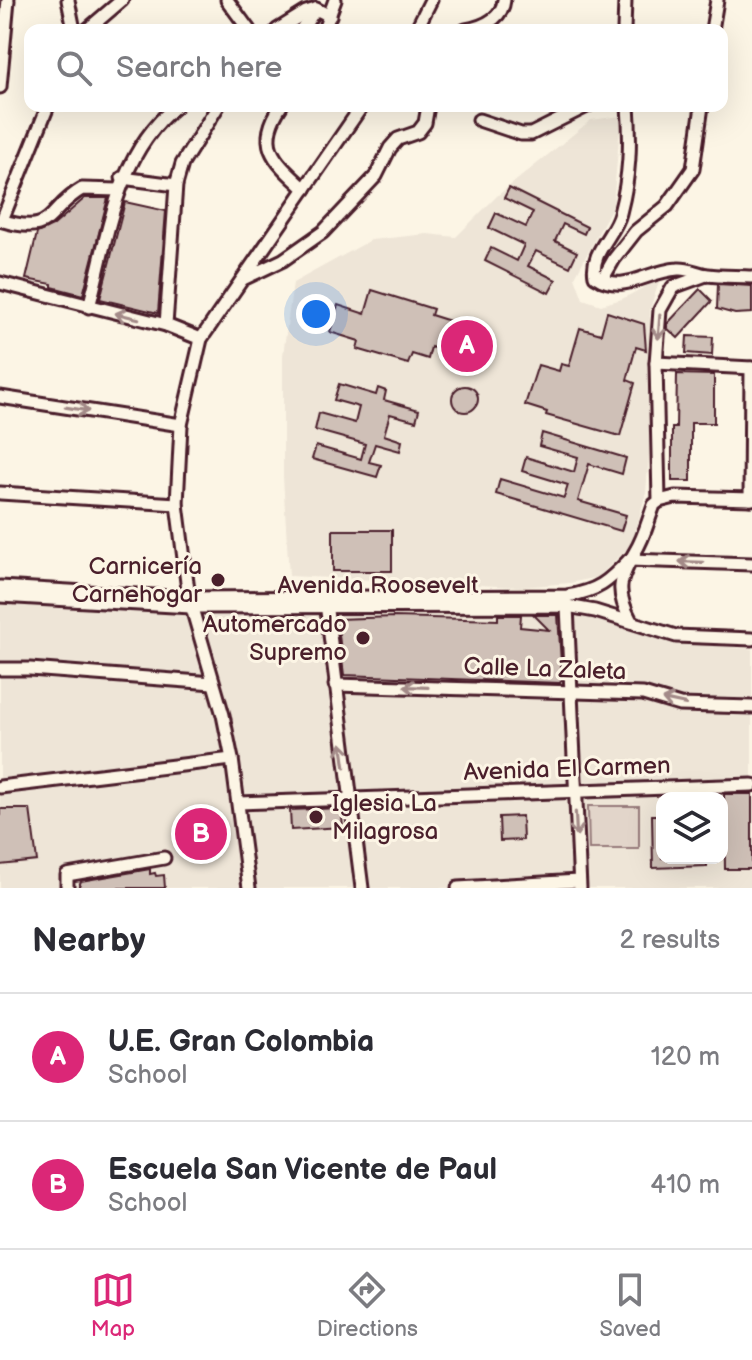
<!DOCTYPE html>
<meta charset="utf-8">
<style>
body{margin:0;font-family:"Balsamiq Sans",sans-serif;background:#f7f7f7;color:#2b2b33}
.controls{position:absolute;right:24px;bottom:24px;display:grid;overflow:hidden;border-radius:16px;box-shadow:0 8px 32px #0002}
.controls button{width:72px;height:72px;display:grid;place-items:center;padding:0;border:0;border-bottom:2px solid #e1e1e2;background:#fff;color:#2b2b33;font:40px sans-serif}
.you{position:absolute;left:316px;top:314px;width:28px;height:28px;margin:-20px;border:6px solid #fff;border-radius:50%;background:#1a73e8;box-shadow:0 0 0 12px #1a73e833}
.badge{display:grid;place-items:center;width:52px;height:52px;border-radius:50%;background:#db2777;color:#fff;font-size:26px;font-weight:700}
.pin{position:absolute;translate:-50% -50%;border:4px solid #fff;box-shadow:0 2px 8px #0006}
.list{margin:0;padding:0;list-style:none}
h2{display:flex;justify-content:space-between;align-items:center;height:104px;margin:0;padding:0 32px;font-size:34px}
h2 small{font-size:26px;font-weight:400;color:#7c7c81}
.list li{display:grid;grid-template-columns:52px 1fr auto;gap:24px;align-items:center;box-sizing:border-box;height:128px;padding:0 32px;border-top:2px solid #e1e1e2}
.list b{display:block;font-size:30px;white-space:nowrap}
.list p{margin:0;font-size:26px;white-space:nowrap;color:#7c7c81}
.list em{font-size:26px;font-style:normal;color:#7c7c81}
.icon{flex:none;width:44px;height:44px;fill:none;stroke:currentColor;stroke-width:2;stroke-linecap:round;stroke-linejoin:round}
.map{position:relative;flex:none;width:752px;height:888px;overflow:hidden}
.search{position:absolute;background:#fff;box-shadow:0 8px 32px #0002;left:24px;right:24px;top:24px;height:88px;display:flex;align-items:center;gap:20px;box-sizing:border-box;padding:0 28px;border-radius:16px;color:#7c7c81;font-size:30px}
.sheet{height:360px;background:#fff}
nav{display:flex;justify-content:space-around;align-items:center;box-sizing:border-box;height:112px;border-top:2px solid #e1e1e2;background:#fff;font-size:22px;color:#7c7c81}
nav a{display:grid;justify-items:center;gap:4px}
nav .on{color:#db2777}
.map>svg:first-child{display:block}
.built{fill:#eee5d7;fill-rule:evenodd}
.green{fill:#e2d5ca;stroke:#967a7a;stroke-width:2}
.building{fill:#cfc0b7;stroke:#4a1f2b;stroke-width:2}
.lines{fill:none;stroke-linecap:round;stroke-linejoin:round}
.minor-casing{stroke:#4a1f2b;stroke-width:17}
.minor{stroke:#fcf5e5;stroke-width:11}
.oneway{stroke:#a38a88}
.poi-dot{fill:#4a1f2b;stroke:#fcf5e5;stroke-width:3}
.labels{text-anchor:middle;dominant-baseline:central;stroke-width:6;stroke-linejoin:round;paint-order:stroke}
.poi-label{font-size:24px;fill:#4a1f2b;stroke:#fcf5e5;text-anchor:end}
.street-label{font-size:24px;fill:#4a1f2b;stroke:#fcf5e5}
</style>
<div class="map">
<svg width="752" height="888" viewBox="0 0 752 888">
<rect width="100%" height="100%" fill="#fcf5e5"/>
<filter id="ink" filterUnits="userSpaceOnUse"><feTurbulence type="fractalNoise" baseFrequency=".0125" numOctaves="2"/><feDisplacementMap in="SourceGraphic" scale="16" xChannelSelector="R" yChannelSelector="G"/><feConvolveMatrix kernelMatrix="1 2 1 2 8 2 1 2 1" color-interpolation-filters="sRGB"/></filter>
<g filter="url(#ink)">
<g class="built">
<path d="M621,116L613,205L575,277L583,299L601,305L622,299L660,279L650,309L649,453L646,493L632,544L598,577L570,583L521,587L289,576L283,477V355L293,283L371,240L427,234L456,237L497,196L591,120Z"/>
<path d="M0,601L165,610L399,616L583,613L613,620L669,642L752,649V888H0ZM662,798H722V858H662Z"/>
</g>
<path class="green" d="M588,806H639V849H589Z"/>
<g class="building">
<path d="M509,188L587,227L584,234L563,224L555,241L577,252L570,267L536,251L528,266L556,280L549,293L485,261L491,248L517,261L524,245L489,228L496,213L526,227L533,212L504,198Z"/>
<path d="M85,198H108L83,295L52,287V284L26,279L37,233L53,226Z"/>
<path d="M125,202L166,211L158,313L100,299Z"/>
<path d="M718,284L752,286V313L735,314L717,309Z"/>
<path d="M700,289L712,301L678,338L667,328V324Z"/>
<path d="M372,290L433,309L431,315L472,328L465,352L458,350L456,355L431,347L428,359L412,354L408,364L357,349L359,341L330,332L338,305L365,314Z"/>
<path d="M607,312L644,324L646,350L636,347L627,380L635,383L620,436L546,415L547,412L525,405L538,365L559,371L561,364L569,366L580,328L601,334Z"/>
<path d="M687,336L713,337L712,355L686,353Z"/>
<path d="M677,374L714,375V423H691V481H672V428H676Z"/>
<path d="M339,384L376,395L378,388L386,391L384,400L419,410L416,421L390,414L384,435L402,441L400,451L375,444L369,462L381,465L377,477L312,459L316,446L361,459L365,444L315,430L319,413L355,423L359,407L334,400Z"/>
<circle cx="465" cy="399" r="13"/>
<path d="M542,433L626,458L622,474L589,464L578,501L626,515L621,531L496,494L500,479L564,498L568,485L522,471L526,457L574,472L578,457L539,446Z"/>
<rect x="333" y="530" width="59" height="41"/>
<path d="M498,615H521L520,627L549,630L534,615H558L562,679L560,683L344,675L337,619L395,617L498,620Z"/>
<path d="M724,794H752V869H725Z"/>
<path d="M341,808L343,827L291,830L290,810Z"/>
<path d="M0,809H30L37,861L0,865Z"/>
<path d="M652,815H662V858H707V866L653,868Z"/>
<path d="M522,816L523,840L500,841L499,817Z"/>
<path d="M150,869V874L155,873L156,876L164,875L165,888H78L81,881Z"/>
</g>
<g class="lines">
<g class="minor-casing">
<g id="minor">
<path d="M68,0L74,30"/>
<path d="M227,0L249,30"/>
<path d="M87,30L122,0"/>
<path d="M277,30L306,12L316,9"/>
<path d="M301,30L316,9L330,16"/>
<path d="M324,30L335,0"/>
<path d="M416,30L431,0"/>
<path d="M465,30C482,27 502,20 504,0"/>
<path d="M624,30L625,0"/>
<path d="M712,30L717,0"/>
<path d="M0,87L8,0"/>
<path d="M281,106C254,146 276,162 305,189"/>
<path d="M628,106C631,144 630,175 620,213C615,235 590,252 595,276C625,295 645,271 678,269C689,268 697,274 708,275C722,277 738,276 752,277"/>
<path d="M479,120L521,134H531L587,106"/>
<path d="M122,178L176,185"/>
<path d="M0,220C56,237 45,210 82,189L119,190"/>
<path d="M2,220L48,106"/>
<path d="M245,278L283,260L323,232L376,176L390,148L398,139L418,132L425,123L428,106"/>
<path d="M602,280L614,259L636,231L667,206L693,169L702,106"/>
<path d="M0,283L166,325L201,339"/>
<path d="M89,307C108,236 116,155 176,106"/>
<path d="M166,325L176,185L182,164L218,106"/>
<path d="M656,363L752,368"/>
<path d="M0,397L181,425"/>
<path d="M0,493L177,504"/>
<path d="M750,499L751,368"/>
<path d="M659,501L675,497L752,499"/>
<path d="M629,560L752,564"/>
<path d="M0,587L189,598L567,596C598,591 608,582 629,560"/>
<path d="M0,596L191,607L567,606L595,611L676,636L752,639"/>
<path d="M326,603L362,888"/>
<path d="M567,606L580,888"/>
<path d="M631,621C615,591 619,580 635,552C644,538 648,521 654,505L659,501L656,363L660,310L673,287L706,275"/>
<path d="M0,669H30L213,683"/>
<path d="M335,685L643,694L680,705L752,707"/>
<path d="M0,787L232,759"/>
<path d="M239,803L752,785"/>
<path d="M67,888V875L164,858"/>
<path d="M249,888L232,759L223,715L189,598L177,504L181,425L201,339L362,106"/>
<path d="M458,888L579,881"/>
</g>
</g>
<use href="#minor" class="minor"/>
</g>
<defs><path id="oneway-shaft" d="M-6 0H5M1.5-3L5.5 0L1.5 3" fill="none" stroke-width="1.6" stroke-linecap="round" stroke-linejoin="round" transform="scale(2)"/></defs>
<g class="oneway">
<use href="#oneway-shaft" transform="translate(127 316) rotate(-167)"/>
<use href="#oneway-shaft" transform="translate(659 327) rotate(94)"/>
<use href="#oneway-shaft" transform="translate(77 409) rotate(9)"/>
<use href="#oneway-shaft" transform="translate(691 562) rotate(-178)"/>
<use href="#oneway-shaft" transform="translate(416 687) rotate(-178)"/>
<use href="#oneway-shaft" transform="translate(674 702) rotate(-168)"/>
<use href="#oneway-shaft" transform="translate(343 755) rotate(-98)"/>
<use href="#oneway-shaft" transform="translate(576 824) rotate(87)"/>
</g>
</g>
<g class="poi-dot">
<circle cx="218" cy="580" r="8"/>
<circle cx="363" cy="638" r="8"/>
<circle cx="316" cy="817" r="8"/>
</g>
<g class="labels">
<g class="poi-label">
<text x="202" y="566">Carnicería<tspan x="202" dy="28">Carnehogar</tspan></text>
<text x="347" y="624">Automercado<tspan x="347" dy="28">Supremo</tspan></text>
<text x="332" y="803" text-anchor="start">Iglesia La<tspan x="332" dy="28">Milagrosa</tspan></text>
</g>
<g class="street-label">
<text x="378" y="585">Avenida Roosevelt</text>
<text transform="translate(545 669) rotate(2)">Calle La Zaleta</text>
<text transform="translate(567 769) rotate(-2)">Avenida El Carmen</text>
</g>
</g>
</svg>
<div class="controls">
<button><svg class="icon" aria-label="layers" viewBox="0 0 24 24"><path d="M12 4l9 5-9 5-9-5zM3 14l9 5 9-5"/></svg></button>
</div>
<div class="you"></div>
<div class="pin badge" style="left:467px;top:346px">A</div>
<div class="pin badge" style="left:201px;top:834px">B</div>
<div class="search"><svg class="icon" aria-label="search" viewBox="0 0 24 24"><circle cx="10" cy="10" r="6"/><path d="M15 15l6 6"/></svg>Search here</div>
</div>
<section class="sheet">
<h2>Nearby<small>2 results</small></h2>
<ul class="list">
<li><span class="badge">A</span><div><b>U.E. Gran Colombia</b><p>School</p></div><em>120 m</em></li>
<li><span class="badge">B</span><div><b>Escuela San Vicente de Paul</b><p>School</p></div><em>410 m</em></li>
</ul>
</section>
<nav>
<a class="on"><svg class="icon" aria-label="map" viewBox="0 0 24 24"><path d="M3 6l6-2 6 2 6-2v14l-6 2-6-2-6 2zM9 4v14M15 6v14"/></svg>Map</a>
<a><svg class="icon" aria-label="directions" viewBox="0 0 24 24"><path d="M12 3l9 9-9 9-9-9zM9 14v-3h6M13 9l2 2-2 2"/></svg>Directions</a>
<a><svg class="icon" aria-label="saved" viewBox="0 0 24 24"><path d="M7 4h10v16l-5-4-5 4z"/></svg>Saved</a>
</nav>
